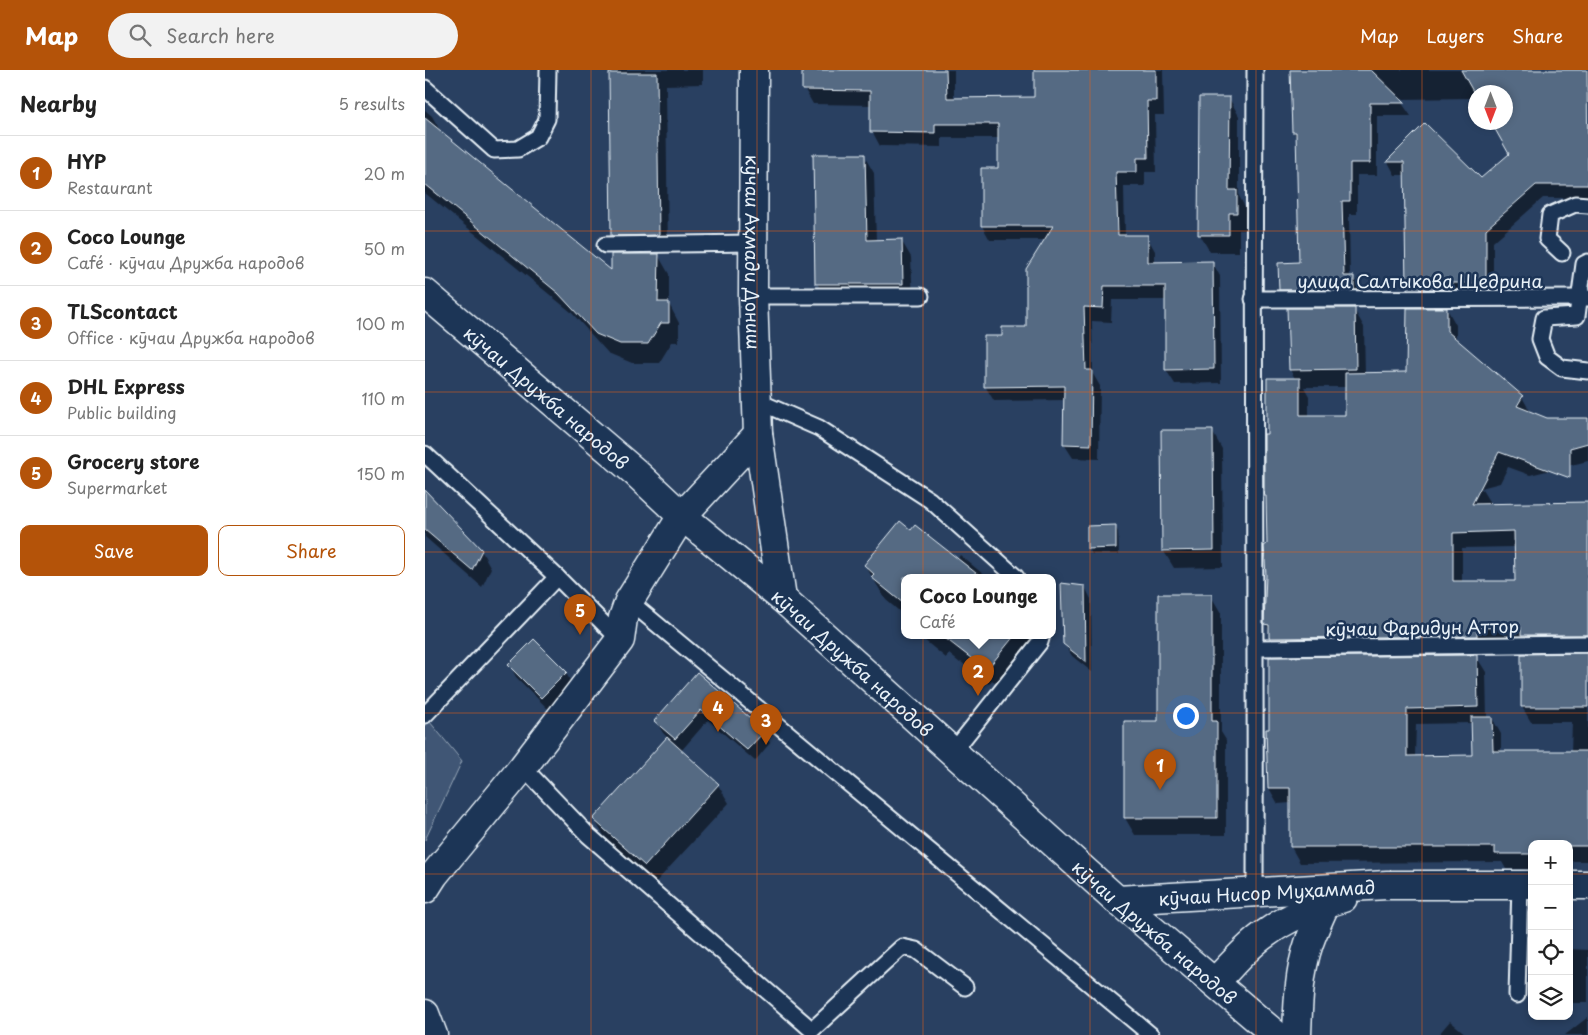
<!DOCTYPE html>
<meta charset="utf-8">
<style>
body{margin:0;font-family:"Playpen Sans",sans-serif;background:#f2f2f2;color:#222}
.controls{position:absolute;right:15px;bottom:15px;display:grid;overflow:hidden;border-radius:10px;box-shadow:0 2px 8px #0003}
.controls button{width:45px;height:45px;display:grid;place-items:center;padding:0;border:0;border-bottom:1px solid #e0e0e0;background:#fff;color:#222;font:25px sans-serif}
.compass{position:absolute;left:1043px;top:15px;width:45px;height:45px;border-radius:50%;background:#fff;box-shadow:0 2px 8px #0003;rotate:180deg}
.you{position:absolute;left:760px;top:645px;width:18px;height:18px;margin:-12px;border:4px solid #fff;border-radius:50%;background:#1a73e8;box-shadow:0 0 0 8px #1a73e833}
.badge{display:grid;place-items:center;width:32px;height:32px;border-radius:50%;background:#b45309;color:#fff;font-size:16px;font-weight:700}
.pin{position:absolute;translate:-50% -41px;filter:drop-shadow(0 1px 2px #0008)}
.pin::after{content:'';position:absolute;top:26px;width:18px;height:15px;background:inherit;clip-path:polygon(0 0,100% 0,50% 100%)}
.popup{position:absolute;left:476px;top:504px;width:155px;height:65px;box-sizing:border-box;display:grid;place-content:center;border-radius:10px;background:#fff;filter:drop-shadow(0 1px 4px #0005);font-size:16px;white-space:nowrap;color:#767676}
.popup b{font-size:19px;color:#222}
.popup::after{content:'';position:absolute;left:50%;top:100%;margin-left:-10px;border:10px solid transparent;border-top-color:#fff}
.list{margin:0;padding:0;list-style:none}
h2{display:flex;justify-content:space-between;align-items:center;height:65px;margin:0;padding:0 20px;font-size:21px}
h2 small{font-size:16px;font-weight:400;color:#767676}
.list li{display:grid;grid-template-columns:32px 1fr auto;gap:15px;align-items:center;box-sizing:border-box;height:75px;padding:0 20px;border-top:1px solid #e0e0e0}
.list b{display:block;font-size:19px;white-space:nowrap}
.list p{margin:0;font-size:16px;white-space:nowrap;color:#767676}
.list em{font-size:16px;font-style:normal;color:#767676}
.actions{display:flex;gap:10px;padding:15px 20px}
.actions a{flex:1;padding:11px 0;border:1px solid #b45309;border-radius:10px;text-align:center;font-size:18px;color:#b45309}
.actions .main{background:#b45309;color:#fff}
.icon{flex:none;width:28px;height:28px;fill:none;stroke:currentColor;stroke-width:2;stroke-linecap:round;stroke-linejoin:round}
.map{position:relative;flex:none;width:1163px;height:965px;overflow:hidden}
header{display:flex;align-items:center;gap:30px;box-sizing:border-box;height:70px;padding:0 25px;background:#b45309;color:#fff}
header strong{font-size:24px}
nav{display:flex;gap:28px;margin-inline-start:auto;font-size:18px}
.search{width:350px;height:45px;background:#f2f2f2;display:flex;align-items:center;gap:12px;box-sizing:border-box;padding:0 18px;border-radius:28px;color:#767676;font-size:19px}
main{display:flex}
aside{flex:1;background:#fff}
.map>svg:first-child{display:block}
.green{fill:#415774;stroke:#94a4b6}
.shadow{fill:#0007;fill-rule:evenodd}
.building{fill:#556a83;stroke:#e8f1f8;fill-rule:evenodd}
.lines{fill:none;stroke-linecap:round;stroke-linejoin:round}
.service-casing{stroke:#e8f1f8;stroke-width:19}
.minor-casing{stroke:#e8f1f8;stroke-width:31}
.tertiary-casing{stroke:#e8f1f8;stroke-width:31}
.secondary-casing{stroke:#e8f1f8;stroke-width:31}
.service{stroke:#1d3557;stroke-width:15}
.minor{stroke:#1d3557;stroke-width:28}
.tertiary{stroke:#1d3557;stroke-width:28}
.secondary{stroke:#1d3557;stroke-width:28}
.grid{fill:none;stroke:#e86118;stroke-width:1;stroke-opacity:0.55}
.labels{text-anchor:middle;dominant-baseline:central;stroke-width:5;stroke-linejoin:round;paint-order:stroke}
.street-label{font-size:18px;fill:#e8f1f8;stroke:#1d3557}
</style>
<header>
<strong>Map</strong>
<div class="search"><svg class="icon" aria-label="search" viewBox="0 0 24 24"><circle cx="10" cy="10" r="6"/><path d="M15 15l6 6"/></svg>Search here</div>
<nav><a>Map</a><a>Layers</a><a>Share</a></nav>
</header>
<main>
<aside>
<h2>Nearby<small>5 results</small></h2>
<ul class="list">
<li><span class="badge">1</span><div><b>HYP</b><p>Restaurant</p></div><em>20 m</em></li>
<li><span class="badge">2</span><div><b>Coco Lounge</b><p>Café · кӯчаи Дружба народов</p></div><em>50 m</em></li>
<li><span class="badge">3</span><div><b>TLScontact</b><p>Office · кӯчаи Дружба народов</p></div><em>100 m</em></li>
<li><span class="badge">4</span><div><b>DHL Express</b><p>Public building</p></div><em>110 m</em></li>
<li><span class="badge">5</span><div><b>Grocery store</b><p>Supermarket</p></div><em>150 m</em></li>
</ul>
<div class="actions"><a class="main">Save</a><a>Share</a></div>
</aside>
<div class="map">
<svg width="1163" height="965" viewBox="0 0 1163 965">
<rect width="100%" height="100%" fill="#294061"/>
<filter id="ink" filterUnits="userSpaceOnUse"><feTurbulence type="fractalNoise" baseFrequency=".02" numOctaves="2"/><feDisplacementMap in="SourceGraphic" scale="10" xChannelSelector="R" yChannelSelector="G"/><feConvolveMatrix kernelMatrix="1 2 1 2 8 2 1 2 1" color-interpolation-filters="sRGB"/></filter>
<g filter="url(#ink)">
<path class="green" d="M0,646L37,691L0,770Z"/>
<g class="shadow">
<path d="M185,0H278V14L241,15L243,182H197L187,165Z"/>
<path d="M380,0H529V29L611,28L610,0H738L739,45H730L731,102H720V116H699L700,167H722L730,181V193L787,192L795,206L796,313L750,314L741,300V230H687L686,252L667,251L668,304L675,316L674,389L648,388L639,374L640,330L569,331L560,316L578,267L603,259L621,170H565L557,156L575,99V68H517V77L455,76L447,61V35L388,34L380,20Z"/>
<path d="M866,0H1163V128H1118L1068,172V226L991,232L982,216L981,105H970L963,92L1000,55L1056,110L1085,85L1080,52V22H1050V28L974,29L986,46H952V105H932V144H924L925,207H928L936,220V232H863L855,219L875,194L872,69L869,62Z"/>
<path d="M804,28L814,46V126L821,139V160H814V182H785L775,165Z"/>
<path d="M0,40L7,46L17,64L187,203L233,185L244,204V234L254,253V272H247L234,293H207L183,283L146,242L0,123Z"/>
<path d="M439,86L449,103L451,171L476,170L486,187L488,231H402L392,213Z"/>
<path d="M929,239L939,257L940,304L982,303L1022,239L1031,255V270L1097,327L1106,343L1122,349H1154L1163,347V391L1105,405L1083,397L1075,413L1056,418L1065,433L1064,435L1163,434V580L854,584L845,568V562L841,554L843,475V429L840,426L844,366L871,310L865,300ZM879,317H921V347H884V326ZM1090,477L1091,512H1037V478Z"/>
<path d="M787,361L797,379L798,497L749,498L738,480Z"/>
<path d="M0,422L56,480L66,498L57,517L0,467Z"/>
<path d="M690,456L693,462L694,484H667L664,479Z"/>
<path d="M486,462L532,490L535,485L558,504L560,507H479V545L461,530L440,495Z"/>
<path d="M660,517L666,529L667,602L647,586L640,574Z"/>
<path d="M786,526L796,543V662L801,670V765H710L700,748L735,653Z"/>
<path d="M496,565H612L578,619L567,610L564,614L536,592L535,593L524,584L521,588L498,569Z"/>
<path d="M1097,585H1163V791H1147V799H1144V774H1107V799H1081L1077,792L875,793L866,777V733L853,734L844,718L843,660L1051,586L1061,602L1062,648H1067L1076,664V683H1146L1147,652H1106L1097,637ZM1048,653V686L990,687L991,654Z"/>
<path d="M85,595L141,603L147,614L123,639L91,607Z"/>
<path d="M272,604L339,662L345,673L330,691L283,650L256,681L293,715L304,733L230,813L179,766L169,749L243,668L238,663L231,651Z"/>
<path d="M1144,879L1163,880V933H1144Z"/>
<path d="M1163,947V965H1140Z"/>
<path d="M1025,951L1042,965H1013Z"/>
</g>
<g class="building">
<path d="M377,0H521L522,28L609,27V0H731V31H722L723,88H712V102H691L693,165H723V192L788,191L789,299L740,300V216H679L678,238L659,237L661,300H667L666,375L638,374L639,316L559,317V266H577V257H601V199L628,156H556V98H573V54H510V63L445,62V21L377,20Z"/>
<path d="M865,0H946L980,33H945V93H925V131H917L919,206H929V219L854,220L853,193L874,192L871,62H867Z"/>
<path d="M1036,0H1162L1163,115H1111L1061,159V213H1023V219H982V216H981L979,92H961L1000,53L1056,108L1084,84L1066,52H1080V22H1050V25Z"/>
<path d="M184,3H232L234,165L186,166Z"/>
<path d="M774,27H805L804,120H812V143H804V165H773Z"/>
<path d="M0,48L186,200V184H234L233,232H244V253H236L223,274H195L171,264L133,223L0,114Z"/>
<path d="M388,84H440L442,170L477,169L478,214H390Z"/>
<path d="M862,238H930L931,299L864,300Z"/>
<path d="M982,238H1022V261L1098,326L1092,336L1122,348H1163V373L1145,378V408L1074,382L1047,434L1163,432V565H1096V557L1052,558V566L844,568V555L839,554L841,505L839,476L842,474L841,426H839V364H842V308H875V345H920V303L981,302ZM1089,461L1090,511H1028V463Z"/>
<path d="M736,360H788L789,480L737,481Z"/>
<path d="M0,420L57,480L47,500L0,460Z"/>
<path d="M475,451L486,460L490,455L556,507H479V534L446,507L449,504L439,495Z"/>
<path d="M691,455V478L662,479V456Z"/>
<path d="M636,513L660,516L661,592L638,574Z"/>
<path d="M733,524H787V651H792V748H699V651H733Z"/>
<path d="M516,565H590L564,597L554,589L551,592Z"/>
<path d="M109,569L142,602L116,628L83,595Z"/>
<path d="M1163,583V637H1096V584Z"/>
<path d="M1052,585L1053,637L982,639V686L1047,685L1046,647H1067L1068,681H1163V776H1144V774H1107V784H1070V777H865V718H843L841,659H844V587Z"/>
<path d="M272,602L340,661L322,680L276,640L250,669L229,651Z"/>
<path d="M242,667L294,714L220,796L168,749Z"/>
</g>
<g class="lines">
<g class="service-casing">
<g id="service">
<path d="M0,18L69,80L93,79L113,67L122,49L123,0"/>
<path d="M180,175L328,173"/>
<path d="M1137,183L1122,169L1125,145L1150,134L1163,135"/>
<path d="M1163,192L1159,194L1152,246L1119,248L1115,269L1122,287L1137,298L1163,301"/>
<path d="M328,226H496"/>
<path d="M828,229L1163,228"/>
<path d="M332,331L394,358L505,430L591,507"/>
<path d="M0,384L132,507"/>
<path d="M204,531L726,965"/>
<path d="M831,578L1163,574"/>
<path d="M0,645L132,507L195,570"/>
<path d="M528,682L615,572L617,565"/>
<path d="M98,697L163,765L387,960L477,877L491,880L540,917"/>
<path d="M830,822C831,548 828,274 830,0"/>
<path d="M1092,925L1095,814"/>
</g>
</g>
<g class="minor-casing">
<g id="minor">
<path d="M0,819L9,805L98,697L195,570L198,548L204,531L257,446"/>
<path d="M0,944L8,965"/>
</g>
</g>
<g class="tertiary-casing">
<g id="tertiary">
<path id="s1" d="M329,0L328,226L333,364L357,528"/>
<path d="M257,446L333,364"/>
<path d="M1144,815H1163"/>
<path id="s2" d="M692,830L962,815H1107"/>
<path d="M790,912C806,896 821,877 840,864C863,847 891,836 918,828"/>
</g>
</g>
<g class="secondary-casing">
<g id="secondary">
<path id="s3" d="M0,223L210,402L257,446L357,528L692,830L851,965"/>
<path d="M872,965C873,934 874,902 884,873C889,859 895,846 901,833"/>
</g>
</g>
<use href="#service" class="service"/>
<use href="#minor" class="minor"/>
<use href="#tertiary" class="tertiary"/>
<use href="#secondary" class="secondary"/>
</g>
</g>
<path class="grid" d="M166,0V965M332,0V965M498,0V965M665,0V965M831,0V965M997,0V965M0,161H1163M0,322H1163M0,482H1163M0,643H1163M0,804H1107M1144,804H1163"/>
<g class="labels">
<g class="street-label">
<text stroke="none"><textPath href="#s1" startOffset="182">кӯчаи Аҳмади Дониш</textPath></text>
<text x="995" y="210">улица Салтыкова Щедрина</text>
<text stroke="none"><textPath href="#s3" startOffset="160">кӯчаи Дружба народов</textPath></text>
<text transform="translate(997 557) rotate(-1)">кӯчаи Фаридун Аттор</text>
<text stroke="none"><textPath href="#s3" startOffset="565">кӯчаи Дружба народов</textPath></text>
<text stroke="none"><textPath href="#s2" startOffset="150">кӯчаи Нисор Муҳаммад</textPath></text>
<text stroke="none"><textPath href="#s3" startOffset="970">кӯчаи Дружба народов</textPath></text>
</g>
</g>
</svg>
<div class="controls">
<button>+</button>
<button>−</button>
<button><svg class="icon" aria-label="locate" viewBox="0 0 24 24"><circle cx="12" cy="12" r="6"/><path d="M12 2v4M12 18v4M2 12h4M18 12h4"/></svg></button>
<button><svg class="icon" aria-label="layers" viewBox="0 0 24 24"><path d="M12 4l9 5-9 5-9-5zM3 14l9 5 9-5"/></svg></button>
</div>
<svg class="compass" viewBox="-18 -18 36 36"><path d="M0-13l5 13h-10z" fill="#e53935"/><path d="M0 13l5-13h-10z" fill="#767676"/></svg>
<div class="you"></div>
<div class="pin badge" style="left:735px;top:720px">1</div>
<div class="pin badge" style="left:553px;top:626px">2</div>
<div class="popup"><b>Coco Lounge</b>Café</div>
<div class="pin badge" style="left:341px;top:675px">3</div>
<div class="pin badge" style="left:293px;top:662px">4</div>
<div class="pin badge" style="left:155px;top:565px">5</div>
</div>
</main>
